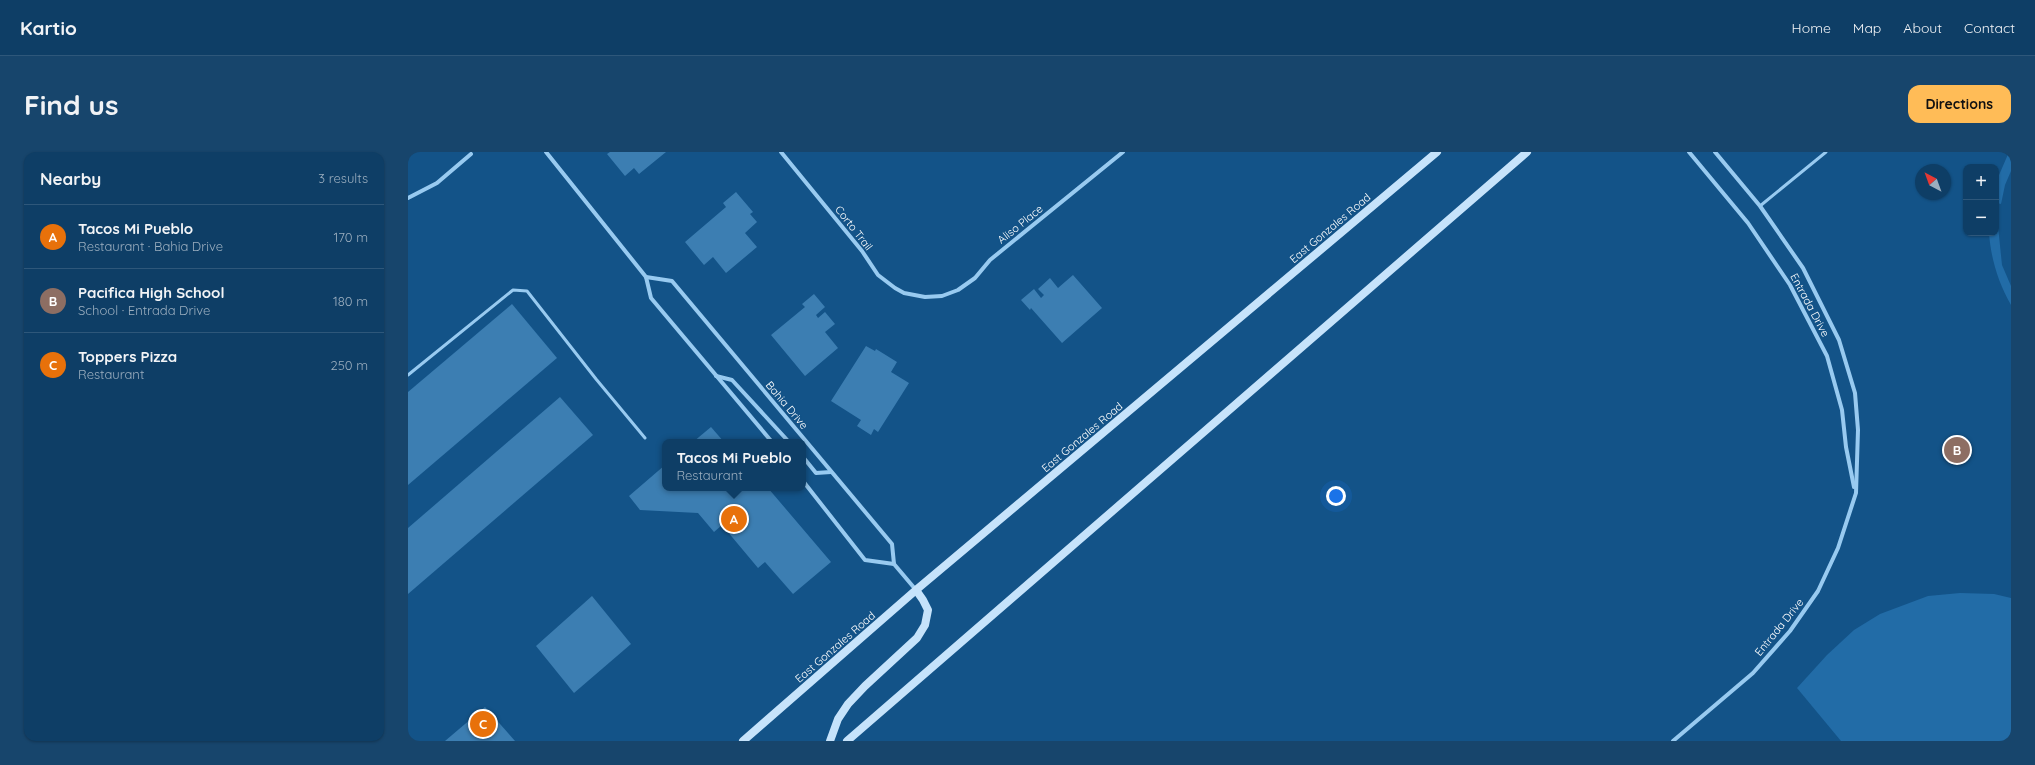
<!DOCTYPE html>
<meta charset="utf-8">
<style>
body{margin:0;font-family:Quicksand,sans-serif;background:#17456c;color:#f1f3f6}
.controls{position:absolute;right:12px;top:12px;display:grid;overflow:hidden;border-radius:8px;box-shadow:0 1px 3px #0004}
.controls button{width:36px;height:36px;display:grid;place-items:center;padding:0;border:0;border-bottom:1px solid #2e577a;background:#0e3e66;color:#f1f3f6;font:20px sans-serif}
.compass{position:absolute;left:1507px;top:12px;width:36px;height:36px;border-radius:50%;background:#0e3e66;box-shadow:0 1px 3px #0004;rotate:319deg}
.you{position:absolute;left:928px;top:344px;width:14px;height:14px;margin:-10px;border:3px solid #fff;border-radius:50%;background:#1a73e8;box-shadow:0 0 0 6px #1a73e833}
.badge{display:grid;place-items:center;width:26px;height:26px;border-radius:50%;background:#ffbc57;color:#fff;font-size:13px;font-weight:700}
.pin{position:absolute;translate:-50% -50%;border:2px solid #fff;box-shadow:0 1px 4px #0006}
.popup{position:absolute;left:254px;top:287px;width:144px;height:52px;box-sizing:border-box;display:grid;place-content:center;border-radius:8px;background:#0e3e66;filter:drop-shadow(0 1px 3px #0005);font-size:13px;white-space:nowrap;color:#9baebf}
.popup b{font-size:15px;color:#f1f3f6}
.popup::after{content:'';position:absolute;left:50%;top:100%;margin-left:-8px;border:8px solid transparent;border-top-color:#0e3e66}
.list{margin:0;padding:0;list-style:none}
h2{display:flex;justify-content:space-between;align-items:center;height:52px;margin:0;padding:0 16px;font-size:17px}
h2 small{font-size:13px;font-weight:400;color:#9baebf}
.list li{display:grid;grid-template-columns:26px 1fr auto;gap:12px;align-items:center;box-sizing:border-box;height:64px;padding:0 16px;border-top:1px solid #2e577a}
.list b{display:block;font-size:15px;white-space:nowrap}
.list p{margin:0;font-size:13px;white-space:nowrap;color:#9baebf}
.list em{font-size:13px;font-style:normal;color:#9baebf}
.map{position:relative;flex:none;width:1603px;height:589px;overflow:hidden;border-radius:12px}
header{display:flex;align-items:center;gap:24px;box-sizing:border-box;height:56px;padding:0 20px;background:#0e3e66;border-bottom:1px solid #2e577a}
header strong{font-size:19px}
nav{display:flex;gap:22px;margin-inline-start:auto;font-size:14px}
.intro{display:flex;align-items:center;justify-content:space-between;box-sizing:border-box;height:96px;padding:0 24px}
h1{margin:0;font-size:28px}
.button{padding:10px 18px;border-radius:12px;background:#ffbc57;color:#111;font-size:14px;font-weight:700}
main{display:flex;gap:24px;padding:0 24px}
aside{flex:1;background:#0e3e66;border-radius:12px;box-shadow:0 1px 3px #0004}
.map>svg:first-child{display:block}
.green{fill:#226ca7}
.building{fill:#3c7eb2}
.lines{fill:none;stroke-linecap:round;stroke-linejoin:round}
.lane{stroke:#98caf0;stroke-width:3}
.street{stroke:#98caf0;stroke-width:4}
.secondary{stroke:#c6e3fb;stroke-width:8}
.labels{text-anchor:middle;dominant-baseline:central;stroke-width:3;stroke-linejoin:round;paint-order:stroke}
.street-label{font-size:11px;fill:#fff;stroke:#135388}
</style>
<header>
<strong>Kartio</strong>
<nav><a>Home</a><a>Map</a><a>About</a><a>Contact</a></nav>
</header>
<div class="intro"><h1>Find us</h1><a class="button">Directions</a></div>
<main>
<aside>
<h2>Nearby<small>3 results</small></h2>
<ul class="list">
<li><span class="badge" style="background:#e8710a">A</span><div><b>Tacos Mi Pueblo</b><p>Restaurant · Bahia Drive</p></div><em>170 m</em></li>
<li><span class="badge" style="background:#8d6e63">B</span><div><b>Pacifica High School</b><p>School · Entrada Drive</p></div><em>180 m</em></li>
<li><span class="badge" style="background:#e8710a">C</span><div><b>Toppers Pizza</b><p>Restaurant</p></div><em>250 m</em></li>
</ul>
</aside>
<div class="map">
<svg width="1603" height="589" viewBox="0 0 1603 589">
<rect width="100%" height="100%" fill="#135388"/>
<g class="green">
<path d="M1601,0H1603V19L1597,33L1593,52L1588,51V30Z"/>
<path d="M1588,74H1590L1594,113L1603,134V153C1590,130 1583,107 1581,81H1588Z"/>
<path d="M1552,441L1586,442L1603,446V589H1433L1389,536L1419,503L1446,478L1472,462L1520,444Z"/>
</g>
<g class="building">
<path d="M202,0H258L231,22L226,16L217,24L199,2Z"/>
<path d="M328,40L345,60L342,62L349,70L337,81L349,95L318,121L305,105L296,113L277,90L318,55L315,51Z"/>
<path d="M665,123L694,156L654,191L623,156L622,158L613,148L626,137L633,146L636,143L630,137L642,126L650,136Z"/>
<path d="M406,142L417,155L408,163L410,166L417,160L427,172L417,180L430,196L397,224L363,183L397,155L394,152Z"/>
<path d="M104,152L149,206L0,333V240Z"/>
<path d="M458,194L467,199L468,197L489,210L483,220L501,231L470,280L466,277L463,283L449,274L453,268L423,249Z"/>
<path d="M152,245L185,283L0,442V376Z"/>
<path d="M303,275L316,290H285Z"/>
<path d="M257,313V336H360L423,410L385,442L357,410L350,416L314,373L306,380L290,361L232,358L221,344Z"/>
<path d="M184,444L223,492L166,541L128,494Z"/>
<path d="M77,555L107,589H37Z"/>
</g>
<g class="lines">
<g class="lane">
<path d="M1352,54L1418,0"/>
<path d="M0,223L105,138L119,139L188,227L237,286"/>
</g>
<g class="street">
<path d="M138,0L238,125L243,146L364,290"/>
<path d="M373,0L454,99L470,123L487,136L496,141L517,145L534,144L550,138L567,126L582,108L715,0"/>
<path d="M1281,0L1340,71L1382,133L1419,204L1434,258L1438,295L1446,335"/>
<path d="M0,46L29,31L63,2"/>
<path d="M238,125L264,129L484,392L486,412L508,438"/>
<path d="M308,224L324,228L381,290"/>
<path d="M395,305L408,321L423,320"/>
<path d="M395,329L457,408L486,412"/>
<path d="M1265,589L1345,521L1382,479L1410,439L1430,396L1448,341L1450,278L1447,241L1431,188L1395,116L1352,54L1307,0"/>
</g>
<g class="secondary">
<path d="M335,589L508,438L1029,0"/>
<path d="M422,589L430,567L440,552L457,534L509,486L517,473L520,458L515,448L508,438"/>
<path d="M439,589L1119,0"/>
</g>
</g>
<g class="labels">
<g class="street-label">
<text transform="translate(612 72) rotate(-39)">Aliso Place</text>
<text transform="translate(446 76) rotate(52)">Corto Trail</text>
<text transform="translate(922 76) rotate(-40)">East Gonzales Road</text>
<text transform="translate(1402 153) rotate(62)">Entrada Drive</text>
<text transform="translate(379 253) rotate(50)">Bahia Drive</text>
<text transform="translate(674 285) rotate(-40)">East Gonzales Road</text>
<text transform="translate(1371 475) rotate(-51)">Entrada Drive</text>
<text transform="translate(427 495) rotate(-41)">East Gonzales Road</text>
</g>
</g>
</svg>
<div class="controls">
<button>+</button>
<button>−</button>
</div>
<svg class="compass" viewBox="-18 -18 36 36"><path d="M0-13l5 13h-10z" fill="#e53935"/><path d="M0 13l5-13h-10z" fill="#9baebf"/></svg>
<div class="you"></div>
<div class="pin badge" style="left:326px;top:367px;background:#e8710a">A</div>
<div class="popup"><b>Tacos Mi Pueblo</b>Restaurant</div>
<div class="pin badge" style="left:1549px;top:298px;background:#8d6e63">B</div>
<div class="pin badge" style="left:75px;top:572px;background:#e8710a">C</div>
</div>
</main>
